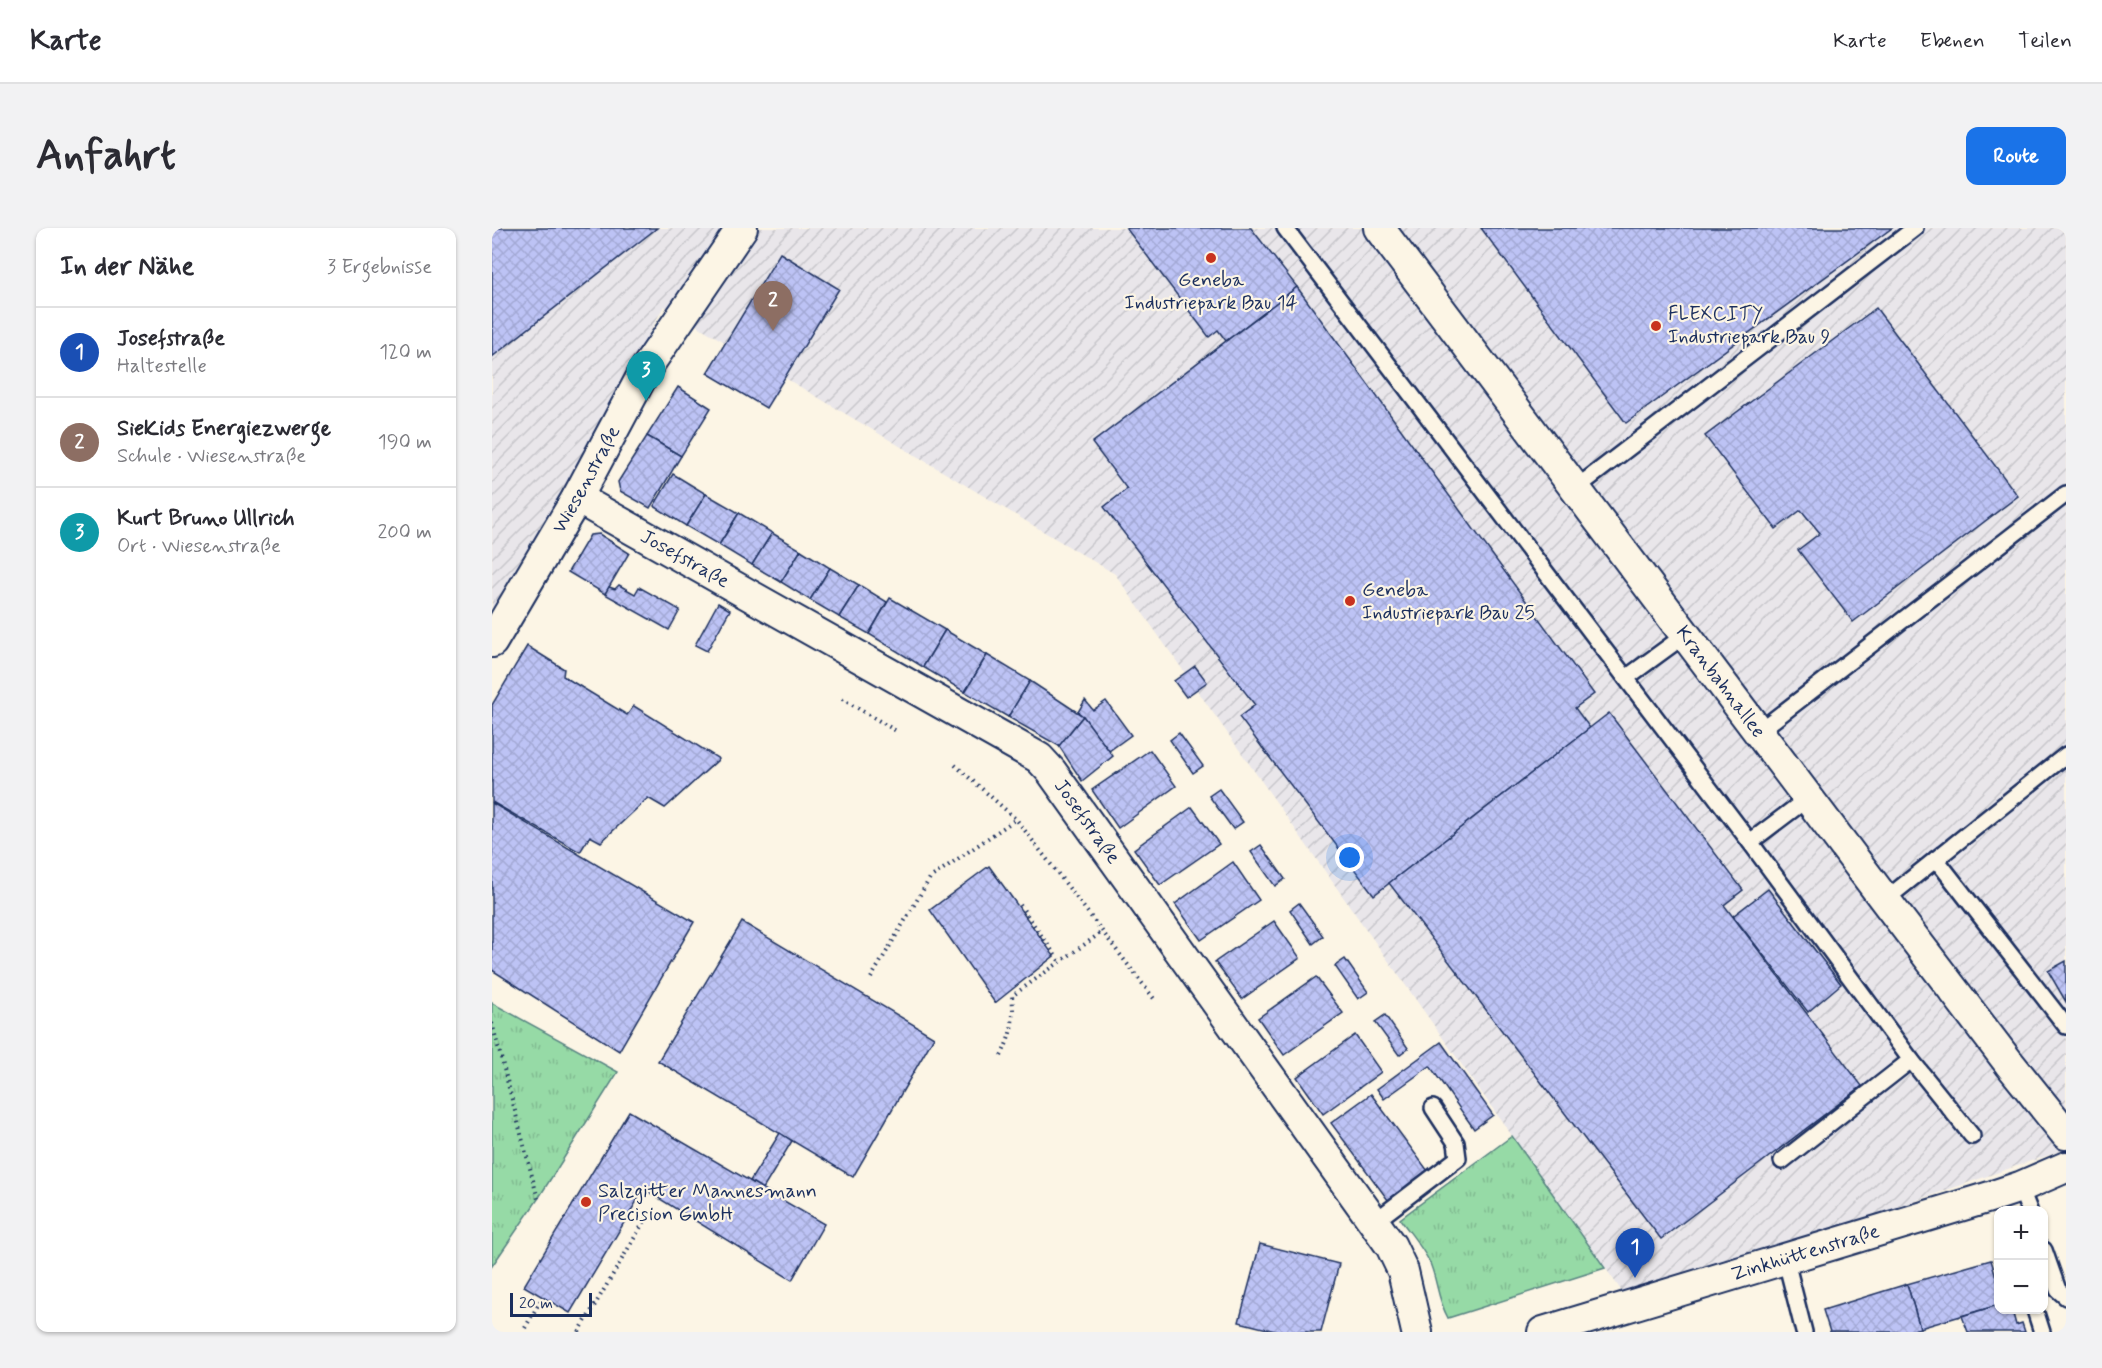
<!DOCTYPE html>
<html lang="de">
<meta charset="utf-8">
<style>
body{margin:0;font-family:Mynerve,sans-serif;background:#f2f2f3;color:#2b2b33}
.controls{position:absolute;right:18px;bottom:18px;display:grid;overflow:hidden;border-radius:12px;box-shadow:0 2px 4px #0004}
.controls button{width:54px;height:54px;display:grid;place-items:center;padding:0;border:0;border-bottom:2px solid #e1e1e2;background:#fff;color:#2b2b33;font:30px sans-serif}
.scale{position:absolute;left:18px;bottom:15px;width:82px;box-sizing:border-box;padding-left:6px;border:3px solid #1b2f5e;border-top:0;font-size:16px;line-height:21px;white-space:nowrap;color:#1b2f5e;-webkit-text-stroke:4px #fcf5e5;paint-order:stroke}
.you{position:absolute;left:858px;top:630px;width:21px;height:21px;margin:-15px;border:4px solid #fff;border-radius:50%;background:#1a73e8;box-shadow:0 0 0 9px #1a73e833}
.badge{display:grid;place-items:center;width:39px;height:39px;border-radius:50%;background:#1a73e8;color:#fff;font-size:20px;font-weight:700}
.pin{position:absolute;translate:-50% -50px;filter:drop-shadow(0 2px 3px #0008)}
.pin::after{content:'';position:absolute;top:32px;width:21px;height:18px;background:inherit;clip-path:polygon(0 0,100% 0,50% 100%)}
.list{margin:0;padding:0;list-style:none}
h2{display:flex;justify-content:space-between;align-items:center;height:78px;margin:0;padding:0 24px;font-size:26px}
h2 small{font-size:20px;font-weight:400;color:#7c7c81}
.list li{display:grid;grid-template-columns:39px 1fr auto;gap:18px;align-items:center;box-sizing:border-box;height:90px;padding:0 24px;border-top:2px solid #e1e1e2}
.list b{display:block;font-size:22px;white-space:nowrap}
.list p{margin:0;font-size:20px;white-space:nowrap;color:#7c7c81}
.list em{font-size:20px;font-style:normal;color:#7c7c81}
.map{position:relative;flex:none;width:1574px;height:1104px;overflow:hidden;border-radius:12px}
header{display:flex;align-items:center;gap:36px;box-sizing:border-box;height:84px;padding:0 30px;background:#fff;border-bottom:2px solid #e1e1e2}
header strong{font-size:28px}
nav{display:flex;gap:33px;margin-inline-start:auto;font-size:21px}
.intro{display:flex;align-items:center;justify-content:space-between;box-sizing:border-box;height:144px;padding:0 36px}
h1{margin:0;font-size:42px}
.button{padding:15px 27px;border-radius:12px;background:#1a73e8;color:#fff;font-size:21px;font-weight:700}
main{display:flex;gap:36px;padding:0 36px}
aside{flex:1;background:#fff;border-radius:12px;box-shadow:0 2px 4px #0004}
.map>svg:first-child{display:block}
.industrial{fill:url(#industrial-furrows)}
.grass{fill:url(#grass-tufts);stroke:#588482;stroke-width:1.5}
.building{fill:url(#building-cross-hatch);stroke:#1b2f5e;stroke-width:1.5}
.lines{fill:none;stroke-linecap:round;stroke-linejoin:round}
.lane-casing{stroke:#1b2f5e;stroke-width:20}
.street-casing{stroke:#1b2f5e;stroke-width:34}
.path{stroke:#1b2f5e;stroke-width:4;stroke-dasharray:1.5 4.5;stroke-linecap:butt}
.lane{stroke:#fcf5e5;stroke-width:15}
.street{stroke:#fcf5e5;stroke-width:30}
.poi-dot{fill:#c8321e;stroke:#fcf5e5;stroke-width:2}
.labels{text-anchor:middle;dominant-baseline:central;stroke-width:4.5;stroke-linejoin:round;paint-order:stroke}
.poi-label{font-size:20px;fill:#1b2f5e;stroke:#fcf5e5;text-anchor:start}
.street-label{font-size:20px;fill:#1b2f5e;stroke:#fcf5e5}
</style>
<header>
<strong>Karte</strong>
<nav><a>Karte</a><a>Ebenen</a><a>Teilen</a></nav>
</header>
<div class="intro"><h1>Anfahrt</h1><a class="button">Route</a></div>
<main>
<aside>
<h2>In der Nähe<small>3 Ergebnisse</small></h2>
<ul class="list">
<li><span class="badge" style="background:#1a4fb4">1</span><div><b>Josefstraße</b><p>Haltestelle</p></div><em>120 m</em></li>
<li><span class="badge" style="background:#8d6e63">2</span><div><b>SieKids Energiezwerge</b><p>Schule · Wiesenstraße</p></div><em>190 m</em></li>
<li><span class="badge" style="background:#0f9aa8">3</span><div><b>Kurt Bruno Ullrich</b><p>Ort · Wiesenstraße</p></div><em>200 m</em></li>
</ul>
</aside>
<div class="map">
<svg width="1574" height="1104" viewBox="0 0 1574 1104">
<defs>
<pattern id="industrial-furrows" width="10" height="10" patternUnits="userSpaceOnUse" patternTransform="scale(1.5)"><rect width="10" height="10" fill="#e9e6ea"/><path d="M-1 1l2-2M0 10L10 0M9 11l2-2" fill="none" stroke="#c7c6cb"/></pattern>
<pattern id="grass-tufts" width="24" height="20" patternUnits="userSpaceOnUse" patternTransform="scale(1.5)"><rect width="24" height="20" fill="#96daa6"/><path d="M3 7l-1-3M5 7V3M7 7l1-3M15 17l-1-3M17 17v-4M19 17l1-3" fill="none" stroke="#81bb91"/></pattern>
<pattern id="building-cross-hatch" width="8" height="8" patternUnits="userSpaceOnUse" patternTransform="scale(1.5)"><rect width="8" height="8" fill="#bdc3f5"/><path d="M0 0l8 8M0 8l8-8" fill="none" stroke="#a2a8d4"/></pattern>
</defs>
<rect width="100%" height="100%" fill="#fcf5e5"/>
<filter id="ink" filterUnits="userSpaceOnUse"><feTurbulence type="fractalNoise" baseFrequency=".0167" numOctaves="2"/><feDisplacementMap in="SourceGraphic" scale="12" xChannelSelector="R" yChannelSelector="G"/><feConvolveMatrix kernelMatrix="1 2 1 2 8 2 1 2 1" color-interpolation-filters="sRGB"/></filter>
<g filter="url(#ink)">
<path class="industrial" d="M0,0H1574V921L1136,1072L623,346L172,78L34,329L0,384Z"/>
<g class="grass">
<path d="M0,775L126,844L46,971L0,1038Z"/>
<path d="M1020,908L1113,1040L956,1090C945,1070 946,1055 938,1035C931,1020 918,1005 908,991Z"/>
</g>
<g class="building">
<path d="M0,0H165L0,129Z"/>
<path d="M634,0H759L805,59L734,113L726,102L717,109Z"/>
<path d="M989,0H1400L1134,195Z"/>
<path d="M288,25L347,61L274,180L215,145Z"/>
<path d="M805,59L1102,466L1083,480L1098,500L882,667L747,489L763,477L612,279L635,261L600,215Z"/>
<path d="M1384,80L1526,268L1361,394L1306,322L1328,305L1309,282L1284,301L1213,208Z"/>
<path d="M186,159L219,180L189,228L155,208Z"/>
<path d="M155,208L189,228L158,280L128,263L126,254Z"/>
<path d="M181,246L214,266L194,298L162,278Z"/>
<path d="M214,266L247,285L227,317L194,298Z"/>
<path d="M247,285L280,305L260,337L227,317Z"/>
<path d="M280,305L309,322L289,354L260,337Z"/>
<path d="M107,306L137,325L113,366L76,344L98,307Z"/>
<path d="M309,322L338,340L318,372L289,354Z"/>
<path d="M338,340L367,357L347,389L318,372Z"/>
<path d="M127,357L143,366L147,359L188,382L177,402L113,366L117,359L123,361Z"/>
<path d="M367,357L395,374L377,406L347,389Z"/>
<path d="M398,370L453,402L431,439L377,406Z"/>
<path d="M226,375L238,382L215,423L203,417Z"/>
<path d="M453,402L495,427L473,464L431,439Z"/>
<path d="M35,418L72,441L71,448L135,487L142,478L227,531L173,580L156,570L109,614L98,608L88,624L0,574V477Z"/>
<path d="M495,427L538,453L516,489L473,464Z"/>
<path d="M703,438L715,454L694,469L682,453Z"/>
<path d="M538,453L591,488L567,518L516,489Z"/>
<path d="M593,472L601,482L614,473L639,507L617,523L591,488L586,484Z"/>
<path d="M1117,485L1251,662L1232,677L1370,858L1169,1011L897,655Z"/>
<path d="M591,488L621,528L590,553L567,518Z"/>
<path d="M687,505L711,538L701,545L678,512Z"/>
<path d="M658,522L684,558L626,600L600,562Z"/>
<path d="M727,561L751,594L741,601L717,568Z"/>
<path d="M0,575L202,694L127,823L0,742Z"/>
<path d="M700,579L727,616L668,657L642,621Z"/>
<path d="M769,617L793,651L783,658L759,624Z"/>
<path d="M741,634L767,672L709,712L683,676Z"/>
<path d="M497,638L562,728L503,775L438,682Z"/>
<path d="M1276,661L1349,756L1316,784L1241,688Z"/>
<path d="M807,675L831,708L821,716L798,682Z"/>
<path d="M782,693L808,730L750,771L723,734Z"/>
<path d="M250,694L442,809L361,949L166,833Z"/>
<path d="M853,731L876,764L866,771L843,738Z"/>
<path d="M1574,733V774L1556,743Z"/>
<path d="M824,749L851,785L792,827L766,790Z"/>
<path d="M893,787L916,820L907,827L883,794Z"/>
<path d="M863,807L889,844L831,886L805,849Z"/>
<path d="M949,814L1001,887L982,901L938,838L892,871L885,861Z"/>
<path d="M879,866L936,943L896,972L839,895Z"/>
<path d="M137,883L332,996L300,1052L152,961L78,1085L32,1058Z"/>
<path d="M288,905L300,913L271,961L258,953Z"/>
<path d="M768,1016L847,1036L829,1104H787L747,1094Z"/>
<path d="M1499,1032L1506,1055V1077L1428,1100L1415,1056Z"/>
<path d="M1415,1056L1428,1100L1415,1104H1338L1331,1082Z"/>
<path d="M1506,1077V1082H1520L1524,1097L1530,1095L1533,1104H1476L1470,1088Z"/>
</g>
<g class="lines">
<g class="lane-casing">
<g id="lane">
<path d="M793,0L1258,614L1419,832L1290,933"/>
<path d="M1083,261L1423,0"/>
<path d="M1134,450L1193,407"/>
<path d="M1266,504L1574,266"/>
<path d="M1258,614L1316,570"/>
<path d="M1444,631L1574,798"/>
<path d="M1393,672L1574,527"/>
<path d="M1419,832L1480,908"/>
<path d="M1528,959L1537,982"/>
<path d="M882,994L966,930L964,915L941,880"/>
<path d="M1552,1022L1566,1062L1574,1069"/>
<path d="M1293,1029L1312,1104"/>
<path d="M1543,1082L1550,1104"/>
</g>
</g>
<g class="street-casing">
<g id="street">
<path id="s1" d="M887,0L1393,672L1517,835L1574,906"/>
<path id="s2" d="M85,270L547,530L559,543L899,1018L911,1043L925,1104"/>
<path id="s3" d="M0,414L85,270L155,139L250,0"/>
<path id="s4" d="M1051,1104L1501,968L1528,959L1574,939"/>
</g>
</g>
<g class="path">
<path d="M350,471L406,504"/>
<path d="M463,537L524,591L663,772"/>
<path d="M528,677L568,734"/>
<path d="M379,750L438,650L524,591"/>
<path d="M0,795L46,971"/>
<path d="M509,828C519,808 523,791 520,768L610,704"/>
<path d="M33,1100L49,1072"/>
<path d="M87,1104L160,980"/>
</g>
<use href="#lane" class="lane"/>
<use href="#street" class="street"/>
</g>
</g>
<g class="poi-dot">
<circle cx="719" cy="30" r="6"/>
<circle cx="1164" cy="98" r="6"/>
<circle cx="858" cy="373" r="6"/>
<circle cx="94" cy="974" r="6"/>
</g>
<g class="labels">
<g class="poi-label">
<text x="719" y="52" text-anchor="middle">Geneba<tspan x="719" dy="23">Industriepark Bau 14</tspan></text>
<text x="1176" y="86">FLEXCITY<tspan x="1176" dy="23">Industriepark Bau 9</tspan></text>
<text x="870" y="362">Geneba<tspan x="870" dy="23">Industriepark Bau 25</tspan></text>
<text x="106" y="963">Salzgitter Mannesmann<tspan x="106" dy="23">Precision GmbH</tspan></text>
</g>
<g class="street-label">
<text stroke="none"><textPath href="#s3" startOffset="188">Wiesenstraße</textPath></text>
<text stroke="none"><textPath href="#s2" startOffset="124">Josefstraße</textPath></text>
<text stroke="none"><textPath href="#s1" startOffset="568">Kranbahnallee</textPath></text>
<text stroke="none"><textPath href="#s2" startOffset="610">Josefstraße</textPath></text>
<text stroke="none"><textPath href="#s4" startOffset="274">Zinkhüttenstraße</textPath></text>
</g>
</g>
</svg>
<div class="controls">
<button>+</button>
<button>−</button>
</div>
<div class="scale">20 m</div>
<div class="you"></div>
<div class="pin badge" style="left:1143px;top:1050px;background:#1a4fb4">1</div>
<div class="pin badge" style="left:281px;top:103px;background:#8d6e63">2</div>
<div class="pin badge" style="left:154px;top:173px;background:#0f9aa8">3</div>
</div>
</main>
